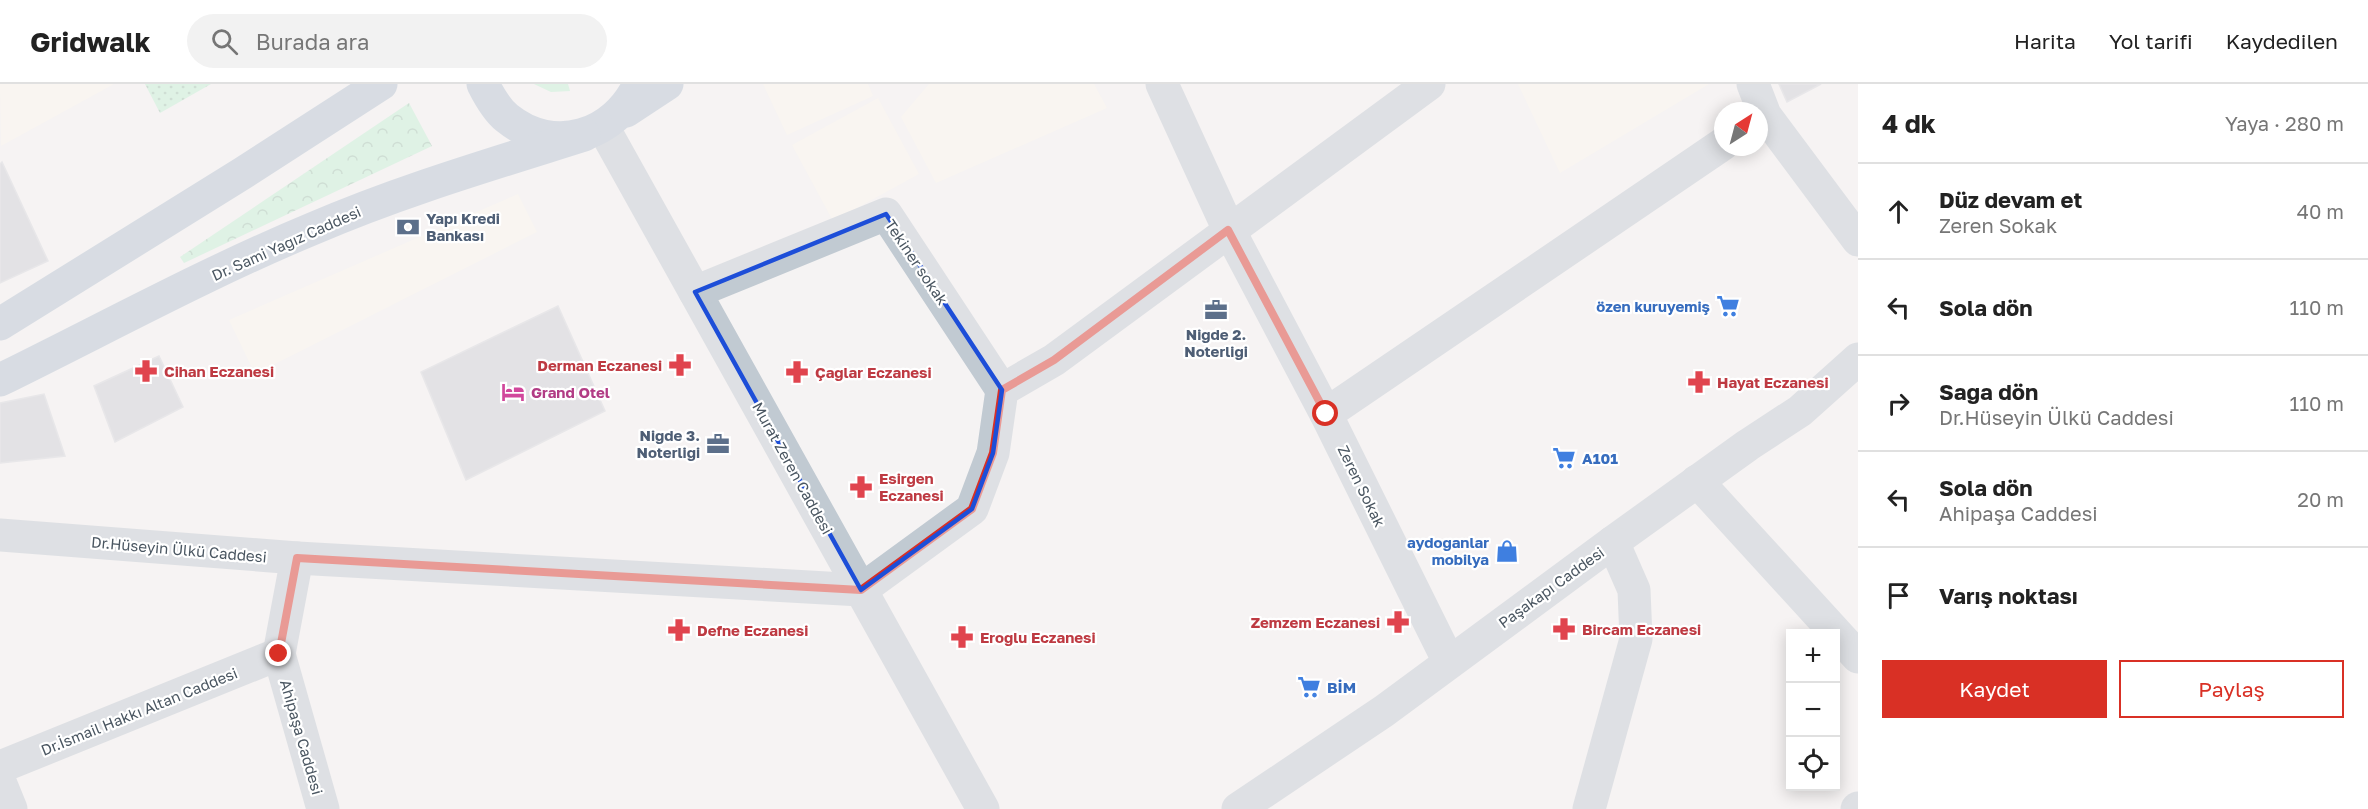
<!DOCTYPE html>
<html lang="tr">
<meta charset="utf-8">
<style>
body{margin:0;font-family:"Golos Text",sans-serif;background:#f2f2f2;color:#222}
.controls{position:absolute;right:18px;bottom:18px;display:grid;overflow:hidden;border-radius:0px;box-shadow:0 3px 15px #0003}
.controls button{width:54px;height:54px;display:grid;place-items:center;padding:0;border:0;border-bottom:2px solid #e0e0e0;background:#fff;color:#222;font:30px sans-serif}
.compass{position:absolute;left:1714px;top:18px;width:54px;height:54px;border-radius:50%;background:#fff;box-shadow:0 3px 15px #0003;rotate:36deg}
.stop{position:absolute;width:18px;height:18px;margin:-14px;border:4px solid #d93025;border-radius:50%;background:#fff}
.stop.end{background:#d93025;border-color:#fff;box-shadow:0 2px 6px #0008}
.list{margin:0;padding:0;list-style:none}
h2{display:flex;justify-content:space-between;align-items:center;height:78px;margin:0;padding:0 24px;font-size:26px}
h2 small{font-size:20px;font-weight:400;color:#767676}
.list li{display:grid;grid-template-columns:39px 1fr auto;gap:18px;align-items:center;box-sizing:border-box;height:96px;padding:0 24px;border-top:2px solid #e0e0e0}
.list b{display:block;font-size:22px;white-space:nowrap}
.list p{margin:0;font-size:20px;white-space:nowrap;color:#767676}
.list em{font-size:20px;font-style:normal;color:#767676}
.actions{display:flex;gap:12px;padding:18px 24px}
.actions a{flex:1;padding:14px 0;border:2px solid #d93025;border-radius:0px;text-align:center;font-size:21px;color:#d93025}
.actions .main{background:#d93025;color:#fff}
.icon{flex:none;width:33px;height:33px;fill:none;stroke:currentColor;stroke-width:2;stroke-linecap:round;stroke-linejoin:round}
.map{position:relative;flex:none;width:1858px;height:725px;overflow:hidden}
header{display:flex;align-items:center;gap:36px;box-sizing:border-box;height:84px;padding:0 30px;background:#fff;border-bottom:2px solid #e0e0e0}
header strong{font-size:28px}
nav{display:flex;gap:33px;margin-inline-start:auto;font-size:21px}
.search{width:420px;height:54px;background:#f2f2f2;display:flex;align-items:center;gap:15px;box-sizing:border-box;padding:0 21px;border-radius:33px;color:#767676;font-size:22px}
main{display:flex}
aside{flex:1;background:#fff}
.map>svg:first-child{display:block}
.commercial{fill:#fdf9ef}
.grass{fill:#c3f1d5}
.forest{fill:url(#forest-crowns)}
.garden{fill:url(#garden-dots)}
.building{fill:#cdcfd5;stroke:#d7d9de;stroke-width:1.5}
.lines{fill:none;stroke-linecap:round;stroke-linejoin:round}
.minor{stroke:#c1cad2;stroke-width:33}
.major{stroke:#b3c2d1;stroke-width:33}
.route{stroke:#d93025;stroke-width:8}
.marked{fill:none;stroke:#1d4ed8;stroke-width:4.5;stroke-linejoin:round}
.labels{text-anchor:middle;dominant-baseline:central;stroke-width:4.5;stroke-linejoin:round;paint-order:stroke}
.service-label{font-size:15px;font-weight:bold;fill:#4e5e75;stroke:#fff;text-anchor:start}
.street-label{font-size:15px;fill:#4a5661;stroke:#fff}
.shop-label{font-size:15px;font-weight:bold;fill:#366cbe;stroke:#fff;text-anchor:end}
.health-label{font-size:15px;font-weight:bold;fill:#be3a42;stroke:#fff;text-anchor:start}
.hotel-label{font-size:15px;font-weight:bold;fill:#b23c85;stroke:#fff;text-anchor:start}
</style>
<header>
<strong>Gridwalk</strong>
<div class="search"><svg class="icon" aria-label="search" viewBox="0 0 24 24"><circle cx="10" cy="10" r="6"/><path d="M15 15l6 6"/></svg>Burada ara</div>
<nav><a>Harita</a><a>Yol tarifi</a><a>Kaydedilen</a></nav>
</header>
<main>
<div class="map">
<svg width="1858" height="725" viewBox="0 0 1858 725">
<defs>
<pattern id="forest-crowns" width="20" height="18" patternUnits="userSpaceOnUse" patternTransform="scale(1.5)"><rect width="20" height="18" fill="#c3f1d5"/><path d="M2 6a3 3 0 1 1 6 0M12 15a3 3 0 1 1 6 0" fill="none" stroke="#a0c6b0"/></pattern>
<pattern id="garden-dots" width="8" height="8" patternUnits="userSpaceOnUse" patternTransform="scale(1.5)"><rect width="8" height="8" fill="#c3f1d5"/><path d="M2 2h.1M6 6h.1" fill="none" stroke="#a0c6b0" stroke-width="1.8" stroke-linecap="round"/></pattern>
</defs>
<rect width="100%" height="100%" fill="#f5f3f3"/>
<g class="commercial">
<path d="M0,0H114L1,62Z"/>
<path d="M763,0H868L873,12L787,51Z"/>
<path d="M929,0H1094L1107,24L936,99L901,33Z"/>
<path d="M1518,0H1709L1560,89Z"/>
<path d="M878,14L919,90L833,137L792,61Z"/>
<path d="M518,110L537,148L255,290L229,236Z"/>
</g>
<path class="grass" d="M534,0H568L570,7L551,8Z"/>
<path class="forest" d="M409,19L432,62L184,179L180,173Z"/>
<path class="garden" d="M145,0H211L160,29Z"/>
<g class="building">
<path d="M1779,0H1821L1787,18Z"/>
<path d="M2,78L48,177L0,199V80Z"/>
<path d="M558,222L605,327L466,396L421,288Z"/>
<path d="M159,272L183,323L115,358L94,302Z"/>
<path d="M44,310L65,372L0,379V319Z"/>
</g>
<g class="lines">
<g class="minor">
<path d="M1162,0L1229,146L1326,330L1449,578"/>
<path d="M1753,0L1765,31L1858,156"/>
<path d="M603,43L983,725"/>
<path d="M695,208L886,130L1002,306"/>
<path d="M1326,330L1723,60"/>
<path d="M1697,397L1858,573"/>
<path d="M0,451L297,474L861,506L972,425L993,369L1002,306L1054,276L1429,0"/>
<path d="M297,474L279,570L323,725"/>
<path d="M0,683L279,570"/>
<path d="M0,698L11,725"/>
<path d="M1238,725L1384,627L1613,458L1748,361L1800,327L1858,275"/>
<path d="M1589,725L1636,555L1634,506L1613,458"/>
<path d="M1857,725L1858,724"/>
</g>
<g class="major">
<path d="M483,0C489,12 496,25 507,34C554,72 615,52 639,0"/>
<path d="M626,27L667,0"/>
<path d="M0,240L243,89L381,0"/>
<path d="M0,296C104,245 206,189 312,145C400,107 492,80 584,51"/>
</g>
</g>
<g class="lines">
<path class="route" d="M279,570L297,474L861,506L972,425L993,369L1002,306L1054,276L1228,146L1326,330"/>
</g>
<path d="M0 0H1858V725H0ZM886,130L1002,306L993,369L972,425L861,506L695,208Z" fill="#f5f3f3" fill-opacity=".55" fill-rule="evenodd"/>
<path class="marked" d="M886,130L1002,306L993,369L972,425L861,506L695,208Z"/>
<defs>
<g id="bank-bare" transform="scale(1.8)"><path d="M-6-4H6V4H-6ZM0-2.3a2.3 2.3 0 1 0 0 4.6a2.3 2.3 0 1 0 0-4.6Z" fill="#5c6f8a" stroke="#fff" stroke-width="2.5" paint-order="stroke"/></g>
<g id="supermarket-bare" transform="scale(1.8)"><path d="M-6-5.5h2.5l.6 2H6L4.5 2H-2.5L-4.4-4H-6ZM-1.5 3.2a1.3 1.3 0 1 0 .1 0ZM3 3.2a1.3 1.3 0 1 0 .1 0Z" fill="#3f7fe0" stroke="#fff" stroke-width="2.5" paint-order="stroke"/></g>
<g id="office-bare" transform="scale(1.8)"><path d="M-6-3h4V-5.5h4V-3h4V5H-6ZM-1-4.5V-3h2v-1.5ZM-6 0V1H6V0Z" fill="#5c6f8a" stroke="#fff" stroke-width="2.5" paint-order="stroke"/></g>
<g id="pharmacy-bare" transform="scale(1.8)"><path d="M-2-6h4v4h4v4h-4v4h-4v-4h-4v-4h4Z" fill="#e0444e" stroke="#fff" stroke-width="2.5" paint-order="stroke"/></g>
<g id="hotel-bare" transform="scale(1.8)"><path d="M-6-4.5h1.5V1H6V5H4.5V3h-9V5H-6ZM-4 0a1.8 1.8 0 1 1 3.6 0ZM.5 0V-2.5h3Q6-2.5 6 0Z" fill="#d1479c" stroke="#fff" stroke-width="2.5" paint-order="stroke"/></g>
<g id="shop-bare" transform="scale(1.8)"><path d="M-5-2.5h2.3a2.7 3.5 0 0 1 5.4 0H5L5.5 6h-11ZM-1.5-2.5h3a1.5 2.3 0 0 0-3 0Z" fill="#3f7fe0" stroke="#fff" stroke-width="2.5" paint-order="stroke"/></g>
</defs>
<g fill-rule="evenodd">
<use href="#bank-bare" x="408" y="143"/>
<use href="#supermarket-bare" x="1728" y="222"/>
<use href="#office-bare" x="1216" y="226"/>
<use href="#pharmacy-bare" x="680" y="281"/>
<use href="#pharmacy-bare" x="146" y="287"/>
<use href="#pharmacy-bare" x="797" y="288"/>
<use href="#pharmacy-bare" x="1699" y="298"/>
<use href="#hotel-bare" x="513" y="308"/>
<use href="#office-bare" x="718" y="360"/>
<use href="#supermarket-bare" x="1564" y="374"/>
<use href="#pharmacy-bare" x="861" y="403"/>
<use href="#shop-bare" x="1507" y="467"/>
<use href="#pharmacy-bare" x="1398" y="538"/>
<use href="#pharmacy-bare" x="1564" y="545"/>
<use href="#pharmacy-bare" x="679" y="546"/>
<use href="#pharmacy-bare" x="962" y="553"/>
<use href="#supermarket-bare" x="1309" y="603"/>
</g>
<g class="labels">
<g class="service-label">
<text x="426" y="134">Yapı Kredi<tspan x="426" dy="17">Bankası</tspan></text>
<text x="1216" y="250" text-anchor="middle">Niğde 2.<tspan x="1216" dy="17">Noterliği</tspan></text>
<text x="700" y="351" text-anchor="end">Niğde 3.<tspan x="700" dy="17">Noterliği</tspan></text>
</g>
<g class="street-label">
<text transform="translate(286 159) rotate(-24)">Dr. Sami Yağız Caddesi</text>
<text transform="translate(917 178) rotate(56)">Tekiner sokak</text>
<text transform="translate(793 384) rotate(61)">Murat Zeren Caddesi</text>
<text transform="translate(1362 402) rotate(64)">Zeren Sokak</text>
<text transform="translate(179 465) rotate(5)">Dr.Hüseyin Ülkü Caddesi</text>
<text transform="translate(1551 503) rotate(-36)">Paşakapı Caddesi</text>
<text transform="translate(139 627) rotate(-22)">Dr.İsmail Hakkı Altan Caddesi</text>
<text transform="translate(302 653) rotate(74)">Ahipaşa Caddesi</text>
</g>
<g class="shop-label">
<text x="1710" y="222">özen kuruyemiş</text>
<text x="1582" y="374" text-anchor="start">A101</text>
<text x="1489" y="458">aydoğanlar<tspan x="1489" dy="17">mobilya</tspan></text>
<text x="1327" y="603" text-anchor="start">BİM</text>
</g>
<g class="health-label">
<text x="662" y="281" text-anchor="end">Derman Eczanesi</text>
<text x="164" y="287">Cihan Eczanesi</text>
<text x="815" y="288">Çağlar Eczanesi</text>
<text x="1717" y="298">Hayat Eczanesi</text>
<text x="879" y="394">Esirgen<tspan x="879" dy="17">Eczanesi</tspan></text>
<text x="1380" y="538" text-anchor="end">Zemzem Eczanesi</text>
<text x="1582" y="545">Bircam Eczanesi</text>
<text x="697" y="546">Defne Eczanesi</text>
<text x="980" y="553">Eroğlu Eczanesi</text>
</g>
<g class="hotel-label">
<text x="531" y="308">Grand Otel</text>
</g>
</g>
</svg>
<div class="controls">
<button>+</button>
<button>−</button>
<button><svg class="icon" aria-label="locate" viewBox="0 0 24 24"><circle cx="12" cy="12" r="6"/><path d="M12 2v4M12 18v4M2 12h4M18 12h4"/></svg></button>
</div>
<svg class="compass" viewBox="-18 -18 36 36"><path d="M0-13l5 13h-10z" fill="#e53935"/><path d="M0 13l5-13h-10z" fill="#767676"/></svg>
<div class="stop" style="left:1326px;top:330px"></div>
<div class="stop end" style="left:279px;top:570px"></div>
</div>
<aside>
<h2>4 dk<small>Yaya · 280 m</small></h2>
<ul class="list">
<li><svg class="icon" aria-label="ahead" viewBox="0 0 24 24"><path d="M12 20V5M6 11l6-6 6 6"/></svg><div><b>Düz devam et</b><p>Zeren Sokak</p></div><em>40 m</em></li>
<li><svg class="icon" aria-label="left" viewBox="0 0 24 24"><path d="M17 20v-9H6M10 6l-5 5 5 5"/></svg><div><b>Sola dön</b></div><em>110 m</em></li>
<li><svg class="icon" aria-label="right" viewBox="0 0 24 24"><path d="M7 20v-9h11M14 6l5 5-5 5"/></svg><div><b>Sağa dön</b><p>Dr.Hüseyin Ülkü Caddesi</p></div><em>110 m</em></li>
<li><svg class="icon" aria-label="left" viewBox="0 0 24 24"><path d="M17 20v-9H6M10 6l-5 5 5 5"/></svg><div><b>Sola dön</b><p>Ahipaşa Caddesi</p></div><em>20 m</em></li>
<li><svg class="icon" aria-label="arrive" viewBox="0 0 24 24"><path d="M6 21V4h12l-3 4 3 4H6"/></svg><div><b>Varış noktası</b></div></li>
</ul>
<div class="actions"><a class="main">Kaydet</a><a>Paylaş</a></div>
</aside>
</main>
